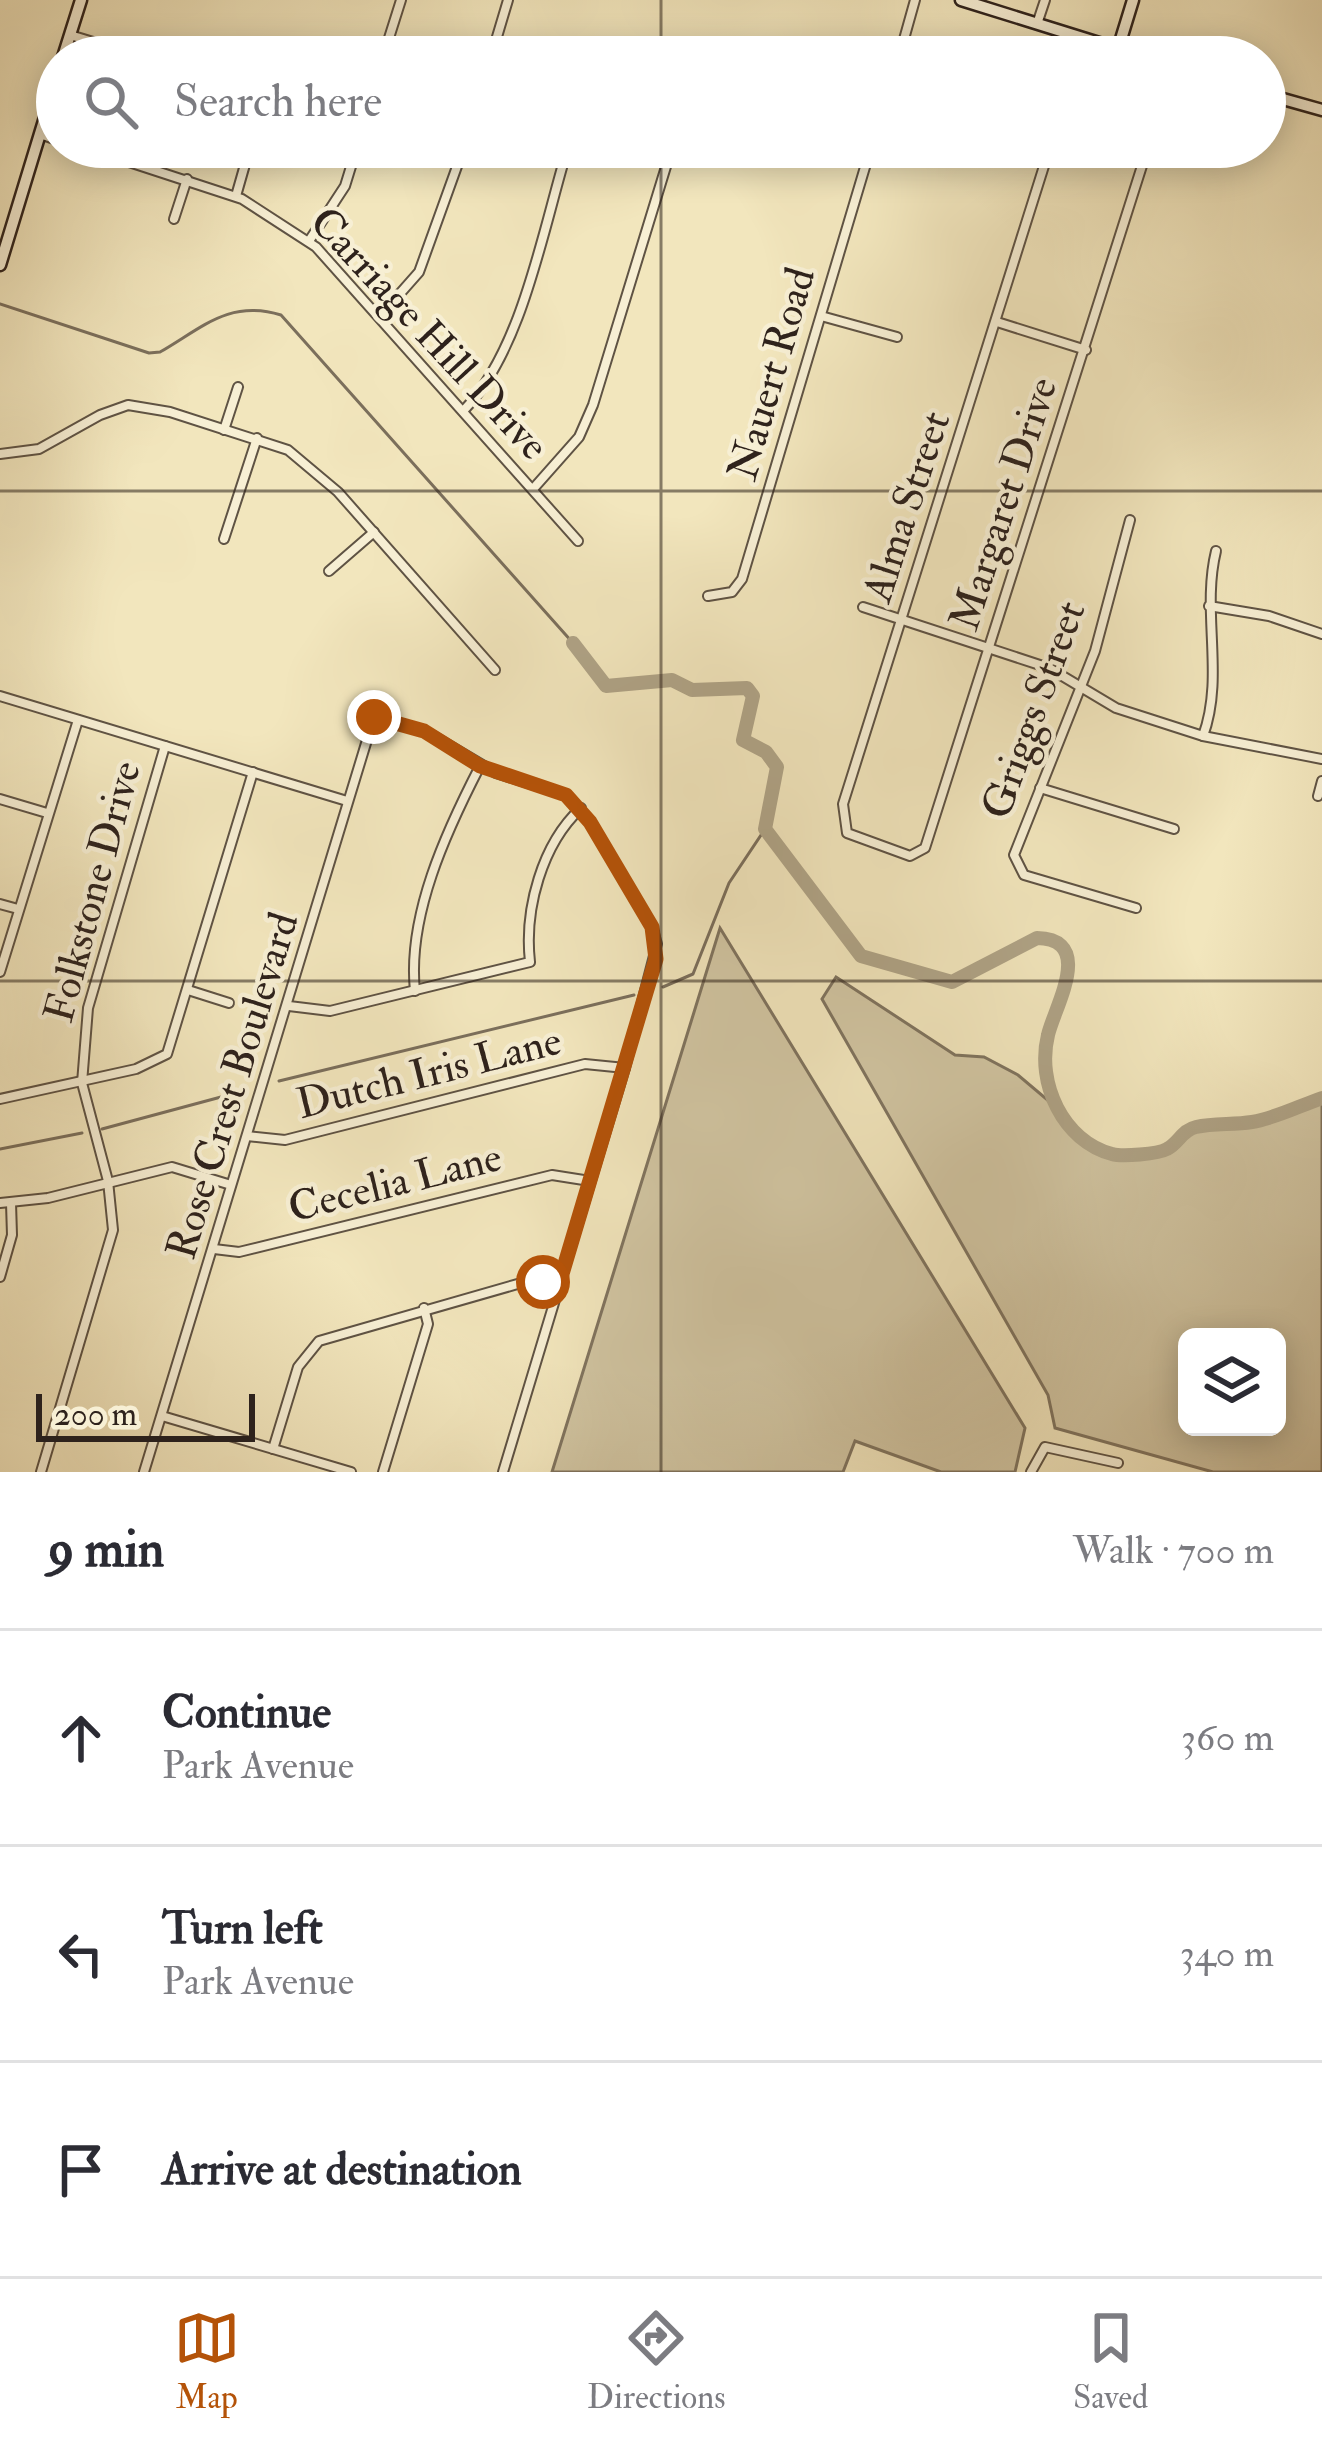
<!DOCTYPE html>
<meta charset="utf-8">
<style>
body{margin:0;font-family:"IM FELL Double Pica",serif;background:#f2f2f3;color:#2b2b33}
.controls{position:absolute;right:36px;bottom:36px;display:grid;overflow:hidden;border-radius:18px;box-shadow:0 6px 30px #0003}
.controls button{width:108px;height:108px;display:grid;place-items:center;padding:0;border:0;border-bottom:3px solid #e1e1e2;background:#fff;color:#2b2b33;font:60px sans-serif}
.scale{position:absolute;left:36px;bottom:30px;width:219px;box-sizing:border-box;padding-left:12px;border:6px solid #2e221c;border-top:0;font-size:33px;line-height:42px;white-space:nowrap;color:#2e221c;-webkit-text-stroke:9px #f7efd4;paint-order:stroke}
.stop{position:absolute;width:36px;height:36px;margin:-27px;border:9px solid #b45309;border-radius:50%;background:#fff}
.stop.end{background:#b45309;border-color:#fff;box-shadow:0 3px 12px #0008}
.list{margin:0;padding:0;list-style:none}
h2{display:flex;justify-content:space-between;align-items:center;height:156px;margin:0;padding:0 48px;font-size:51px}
h2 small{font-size:39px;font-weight:400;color:#7c7c81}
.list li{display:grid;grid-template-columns:78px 1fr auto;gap:36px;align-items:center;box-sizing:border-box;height:216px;padding:0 48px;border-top:3px solid #e1e1e2}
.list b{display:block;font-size:45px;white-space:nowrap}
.list p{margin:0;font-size:39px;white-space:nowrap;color:#7c7c81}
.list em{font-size:39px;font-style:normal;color:#7c7c81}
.icon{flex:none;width:66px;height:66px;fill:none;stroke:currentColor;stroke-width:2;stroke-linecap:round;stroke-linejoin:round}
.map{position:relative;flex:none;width:1322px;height:1472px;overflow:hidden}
.search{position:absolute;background:#fff;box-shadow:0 6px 30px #0003;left:36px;right:36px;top:36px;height:132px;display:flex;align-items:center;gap:30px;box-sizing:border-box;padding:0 42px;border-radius:66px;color:#7c7c81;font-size:45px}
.sheet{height:804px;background:#fff}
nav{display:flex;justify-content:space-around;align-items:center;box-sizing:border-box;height:168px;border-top:3px solid #e1e1e2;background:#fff;font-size:33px;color:#7c7c81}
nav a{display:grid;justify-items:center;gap:6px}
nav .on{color:#b45309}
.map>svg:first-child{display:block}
.green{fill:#d1c5a2;stroke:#80745f;stroke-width:3;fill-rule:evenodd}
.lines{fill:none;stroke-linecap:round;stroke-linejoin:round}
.stream{stroke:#7b6f5c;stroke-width:3}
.river{stroke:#afa386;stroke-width:14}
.street-casing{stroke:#5f5344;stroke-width:12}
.secondary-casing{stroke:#2e221c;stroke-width:15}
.street{stroke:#f7efd4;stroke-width:8}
.secondary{stroke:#f7efd4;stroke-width:10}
.route{stroke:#b45309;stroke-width:15}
.grid{fill:none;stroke:#2e221c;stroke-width:3;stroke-opacity:0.55}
.labels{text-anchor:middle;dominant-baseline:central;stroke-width:9;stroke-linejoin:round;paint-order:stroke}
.street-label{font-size:42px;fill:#2e221c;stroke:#f7efd4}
</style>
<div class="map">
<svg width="1322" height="1472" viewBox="0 0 1322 1472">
<rect width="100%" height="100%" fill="#f2e6bd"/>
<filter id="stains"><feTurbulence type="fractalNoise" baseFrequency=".00167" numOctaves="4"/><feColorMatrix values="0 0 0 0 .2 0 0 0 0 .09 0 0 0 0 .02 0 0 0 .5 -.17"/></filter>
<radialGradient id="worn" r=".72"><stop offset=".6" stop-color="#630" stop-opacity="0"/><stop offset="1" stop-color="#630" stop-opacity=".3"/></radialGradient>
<g class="green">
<path d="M720,928L1025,1428L1015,1472H941L855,1441L843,1472H552Z"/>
<path d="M836,977L955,1055L984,1057L1018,1075L1050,1102L1065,1128L1095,1146L1142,1156L1159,1154L1185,1128L1249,1124L1322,1094V1472H1213L1055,1428L1048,1395L822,999ZM1187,1337H1277V1427H1187Z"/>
</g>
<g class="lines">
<g class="stream">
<path d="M0,304L149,353L160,352C202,328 229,299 281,315L573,643"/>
<path d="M663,987L693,974L729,883L765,829"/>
<path d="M279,1081L634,995"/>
<path d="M102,1129L247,1090"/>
<path d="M0,1149L82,1133"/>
</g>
<path class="river" d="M573,643L606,686L672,680L692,690L747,688L753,696L743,740L766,752L777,767L765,829L861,956L952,982L1037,938C1096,939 1054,1008 1048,1035C1036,1083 1063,1141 1112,1154C1122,1157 1158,1154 1167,1149C1179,1143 1182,1130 1196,1127C1214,1123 1233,1125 1252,1122C1276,1118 1299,1106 1322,1098"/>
<g class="street-casing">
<g id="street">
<path d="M1037,24L1045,0"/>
<path d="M70,35L143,57"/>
<path d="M383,57L401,0"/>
<path d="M491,57L508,0"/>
<path d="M899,57L915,0"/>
<path d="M1077,57L1083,38"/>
<path d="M40,134L57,140"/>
<path d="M83,147L242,199L316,247L578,541"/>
<path d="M691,147L720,156"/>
<path d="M1050,147L843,804L847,833L910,856L925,848L1148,147"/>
<path d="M236,196L250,147"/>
<path d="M174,219L187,179"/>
<path d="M309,241L345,186L357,147"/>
<path d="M381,315L419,272L464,147"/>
<path d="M821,316L897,337"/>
<path d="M997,322L1086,350"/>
<path d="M464,410C523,349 543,228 568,147"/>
<path d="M224,430L238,387"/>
<path d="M0,454L39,449L100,415L128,405L170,412L288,450L338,492L495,670"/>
<path d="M533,489L579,437L593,405L672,147"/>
<path d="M1130,520L1095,651L1014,855L1024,875L1136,908"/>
<path d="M224,539L257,438"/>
<path d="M329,571L374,532"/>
<path d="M708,596L732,592L742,579L871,147"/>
<path d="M1209,606L1269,616L1322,634"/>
<path d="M863,607L1049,668L1116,708L1203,736L1322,759"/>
<path d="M0,696L347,801"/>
<path d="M1203,736C1225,676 1201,612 1216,551"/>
<path d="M1040,788L1174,829"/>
<path d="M1318,796L1322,781"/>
<path d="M0,799L47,813"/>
<path d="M0,904L18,909"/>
<path d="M0,972L78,720"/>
<path d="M188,990L229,1003"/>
<path d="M415,991C407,916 446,832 480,766"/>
<path d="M289,1006L330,1011L530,962C524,909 542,844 581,808"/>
<path d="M0,1099L136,1069L167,1054L253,772"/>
<path d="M247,1136L285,1140L585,1064L625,1068"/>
<path d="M0,1203L48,1198L172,1167L231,1185"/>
<path d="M214,1249L239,1252L552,1175L590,1181"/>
<path d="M0,1277L12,1235L11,1203"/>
<path d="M162,1416L351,1472"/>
<path d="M273,1449L298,1367L319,1341L521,1283L559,1284"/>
<path d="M41,1472L113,1230L108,1181L82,1083L88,1008L165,746"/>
<path d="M144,1472L374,717L425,731L496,773L566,795L590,822L652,927L657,944L625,1068L503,1472"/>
<path d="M383,1472L428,1324L424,1308"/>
<path d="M1031,1472L1045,1447L1118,1463"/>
</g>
</g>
<g class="secondary-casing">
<g id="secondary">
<path d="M961,0L1144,57"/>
<path d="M1118,49L1133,0"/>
<path d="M63,57L81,0"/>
<path d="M1265,94L1322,110"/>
<path d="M0,265L57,78"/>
</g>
</g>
<use href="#street" class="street"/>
<use href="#secondary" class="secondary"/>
</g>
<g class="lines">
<path class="route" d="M374,717L424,731L480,766L566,795L590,822L652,927L656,959L559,1284L543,1282"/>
</g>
<path class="grid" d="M661,0V57M661,147V1472M0,491H1322M0,981H1322"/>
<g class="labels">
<g class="street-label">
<text transform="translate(429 334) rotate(47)">Carriage Hill Drive</text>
<text transform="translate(772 374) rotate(-74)">Nauert Road</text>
<text transform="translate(1004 504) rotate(-72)">Margaret Drive</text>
<text transform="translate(907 507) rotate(-72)">Alma Street</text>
<text transform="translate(1034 710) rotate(-70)">Griggs Street</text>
<text transform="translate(93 892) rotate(-75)">Folkstone Drive</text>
<text transform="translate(429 1073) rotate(-14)">Dutch Iris Lane</text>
<text transform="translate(233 1086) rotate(-73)">Rose Crest Boulevard</text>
<text transform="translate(395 1183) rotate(-14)">Cecelia Lane</text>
</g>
</g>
<rect width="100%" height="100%" filter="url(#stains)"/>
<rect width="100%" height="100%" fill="url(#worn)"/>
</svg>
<div class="controls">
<button><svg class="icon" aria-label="layers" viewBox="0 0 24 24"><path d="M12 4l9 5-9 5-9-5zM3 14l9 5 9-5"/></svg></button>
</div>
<div class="scale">200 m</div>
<div class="stop" style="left:543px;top:1282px"></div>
<div class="stop end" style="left:374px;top:717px"></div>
<div class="search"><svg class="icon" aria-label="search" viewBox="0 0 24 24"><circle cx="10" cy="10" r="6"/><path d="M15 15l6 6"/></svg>Search here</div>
</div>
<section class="sheet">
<h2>9 min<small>Walk · 700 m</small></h2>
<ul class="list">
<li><svg class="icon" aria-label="ahead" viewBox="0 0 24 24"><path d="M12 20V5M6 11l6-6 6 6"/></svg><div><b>Continue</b><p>Park Avenue</p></div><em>360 m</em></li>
<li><svg class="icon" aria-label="left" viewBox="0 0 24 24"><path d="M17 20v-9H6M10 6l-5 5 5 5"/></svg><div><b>Turn left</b><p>Park Avenue</p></div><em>340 m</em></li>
<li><svg class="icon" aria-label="arrive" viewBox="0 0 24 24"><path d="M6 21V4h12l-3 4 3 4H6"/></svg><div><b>Arrive at destination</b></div></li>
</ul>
</section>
<nav>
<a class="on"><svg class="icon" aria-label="map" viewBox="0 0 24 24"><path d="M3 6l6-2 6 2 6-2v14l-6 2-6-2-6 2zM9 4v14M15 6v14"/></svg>Map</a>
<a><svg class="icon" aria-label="directions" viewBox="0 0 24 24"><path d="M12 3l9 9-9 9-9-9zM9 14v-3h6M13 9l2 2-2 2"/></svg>Directions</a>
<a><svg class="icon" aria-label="saved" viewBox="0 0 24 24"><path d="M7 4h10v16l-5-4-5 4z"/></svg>Saved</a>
</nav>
